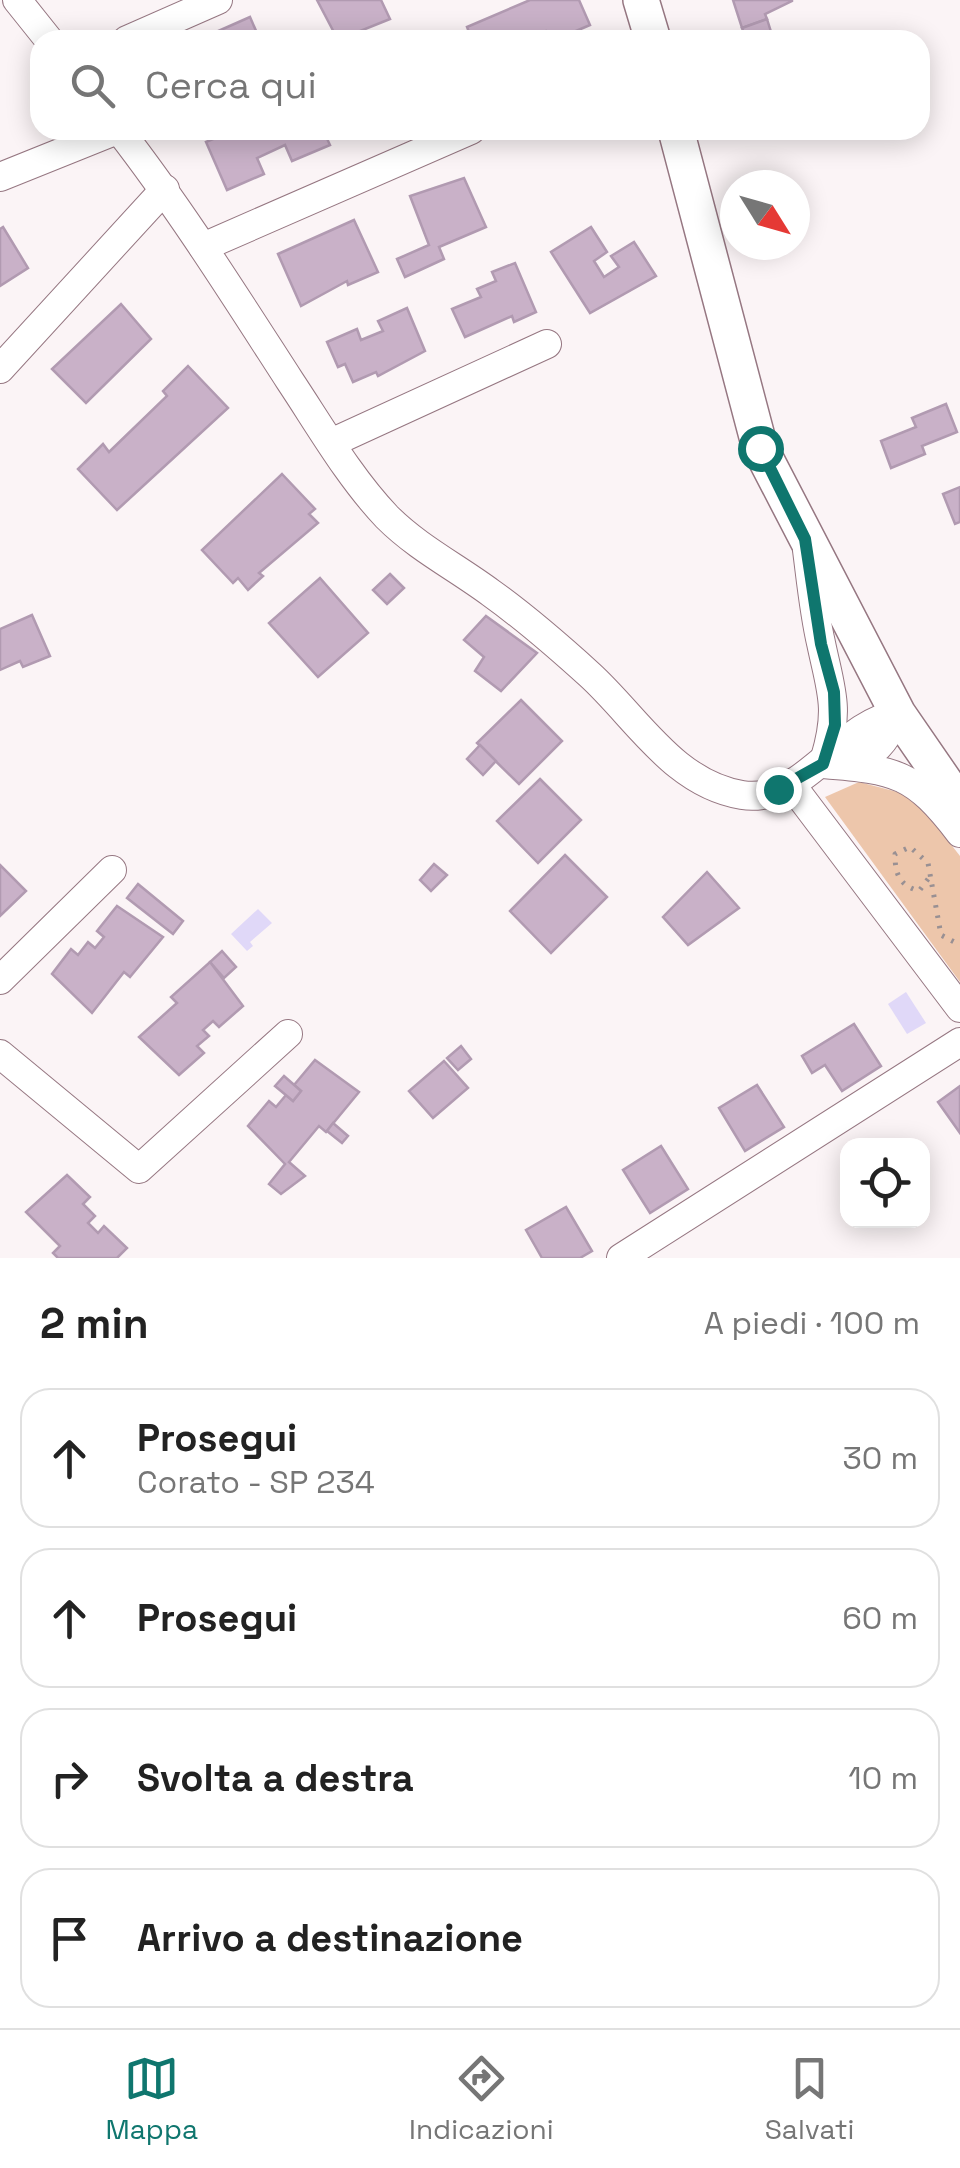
<!DOCTYPE html>
<html lang="it">
<meta charset="utf-8">
<style>
body{margin:0;font-family:"Space Grotesk",sans-serif;background:#f6f6f6;color:#222}
.controls{position:absolute;right:30px;bottom:30px;display:grid;overflow:hidden;border-radius:20px;box-shadow:0 5px 25px #0003}
.controls button{width:90px;height:90px;display:grid;place-items:center;padding:0;border:0;border-bottom:2px solid #e0e0e0;background:#fff;color:#222;font:50px sans-serif}
.compass{position:absolute;left:720px;top:170px;width:90px;height:90px;border-radius:50%;background:#fff;box-shadow:0 5px 25px #0003;rotate:127deg}
.stop{position:absolute;width:30px;height:30px;margin:-22px;border:8px solid #0f766e;border-radius:50%;background:#fff}
.stop.end{background:#0f766e;border-color:#fff;box-shadow:0 2px 10px #0008}
.list{margin:0;padding:0;list-style:none}
h2{display:flex;justify-content:space-between;align-items:center;height:130px;margin:0;padding:0 40px;font-size:42px}
h2 small{font-size:32px;font-weight:400;color:#767676}
.list li{display:grid;grid-template-columns:65px 1fr auto;gap:30px;align-items:center;box-sizing:border-box;height:140px;margin:0 20px 20px;padding:0 20px;border:2px solid #e0e0e0;border-radius:30px}
.list b{display:block;font-size:38px;white-space:nowrap}
.list p{margin:0;font-size:32px;white-space:nowrap;color:#767676}
.list em{font-size:32px;font-style:normal;color:#767676}
.icon{flex:none;width:55px;height:55px;fill:none;stroke:currentColor;stroke-width:2;stroke-linecap:round;stroke-linejoin:round}
.map{position:relative;flex:none;width:960px;height:1258px;overflow:hidden}
.search{position:absolute;background:#fff;box-shadow:0 5px 25px #0003;left:30px;right:30px;top:30px;height:110px;display:flex;align-items:center;gap:25px;box-sizing:border-box;padding:0 35px;border-radius:30px;color:#767676;font-size:38px}
.sheet{height:770px;background:#fff}
nav{display:flex;justify-content:space-around;align-items:center;box-sizing:border-box;height:140px;border-top:2px solid #e0e0e0;background:#fff;font-size:28px;color:#767676}
nav a{display:grid;justify-items:center;gap:5px}
nav .on{color:#0f766e}
.map>svg:first-child{display:block}
.green{fill:#edc6ab}
.water{fill:#e0d8f8}
.building{fill:#c9b1c8;stroke:#b19ab1;stroke-width:2.5}
.lines{fill:none;stroke-linecap:round;stroke-linejoin:round}
.minor-casing{stroke:#967782;stroke-width:30}
.major-casing{stroke:#967782;stroke-width:38}
.path{stroke:#999093;stroke-width:5;stroke-dasharray:2.5 8;stroke-linecap:butt}
.minor{stroke:#fff;stroke-width:28}
.major{stroke:#fff;stroke-width:35}
.route{stroke:#0f766e;stroke-width:12}
</style>
<div class="map">
<svg width="960" height="1258" viewBox="0 0 960 1258">
<rect width="100%" height="100%" fill="#fbf4f6"/>
<path class="green" d="M859,782L913,796L960,856V982L825,797Z"/>
<g class="water">
<path d="M258,909L272,923L250,942L253,946L247,951L231,934Z"/>
<path d="M906,992L926,1023L907,1034L888,1004Z"/>
</g>
<g class="building">
<path d="M317,0H381L390,19L338,40Z"/>
<path d="M530,0H579L590,25L555,40L546,31L525,40H472L467,27Z"/>
<path d="M733,0H792V1L765,14L767,19L742,28Z"/>
<path d="M250,17L260,40H198Z"/>
<path d="M767,19L772,35L747,40L742,28Z"/>
<path d="M234,130H323L330,145L292,161L285,145L257,158L264,174L227,190L206,142Z"/>
<path d="M464,178L486,227L439,247L444,259L405,277L397,259L429,245L410,196Z"/>
<path d="M354,220L378,272L348,285L347,281L301,306L278,254Z"/>
<path d="M3,227L28,268L0,286V229Z"/>
<path d="M591,227L607,252L594,261L604,277L619,267L611,256L634,242L656,276L590,313L551,252Z"/>
<path d="M515,263L536,312L514,322L512,316L465,337L452,309L481,297L477,289L496,281L492,272Z"/>
<path d="M121,304L151,339L86,403L52,369Z"/>
<path d="M407,308L425,351L378,376L376,372L353,382L345,364L338,367L327,342L357,329L361,340L383,331L378,321Z"/>
<path d="M188,366L228,408L117,510L78,469L103,444L109,452L167,396L163,391Z"/>
<path d="M946,404L957,432L922,446L925,454L891,468L881,441L916,427L912,418Z"/>
<path d="M282,474L315,509L309,514L318,523L259,573L263,576L248,590L238,578L233,583L202,550Z"/>
<path d="M960,487V522L955,524L943,494Z"/>
<path d="M390,574L404,588L387,604L373,590Z"/>
<path d="M320,578L368,633L318,677L269,623Z"/>
<path d="M32,615L50,656L23,667L20,661L0,670V629Z"/>
<path d="M486,616L537,653L501,691L475,671L484,657L464,640Z"/>
<path d="M521,700L562,741L519,784L477,743Z"/>
<path d="M480,745L496,761L483,775L467,759Z"/>
<path d="M540,779L581,820L538,863L497,821Z"/>
<path d="M565,855L607,897L551,953L510,911Z"/>
<path d="M434,864L447,875L431,891L420,880Z"/>
<path d="M0,865L26,891L0,916Z"/>
<path d="M707,872L739,908L688,945L663,917Z"/>
<path d="M138,884L183,921L173,934L127,898Z"/>
<path d="M117,906L163,937L130,977L124,972L92,1013L52,974L71,949L78,955L88,942L95,948L104,937L97,931Z"/>
<path d="M222,951L236,967L224,978L210,962Z"/>
<path d="M210,962L243,1006L219,1027L213,1021L203,1030L209,1036L197,1046L204,1053L179,1075L139,1037L177,1003L171,997Z"/>
<path d="M854,1024L881,1066L842,1091L825,1065L812,1073L802,1056Z"/>
<path d="M461,1046L471,1059L458,1070L447,1058Z"/>
<path d="M315,1060L359,1092L326,1132L319,1126L289,1162L305,1176L281,1194L269,1184L285,1164L248,1126L269,1101L276,1107L286,1095L293,1101L301,1091L294,1085Z"/>
<path d="M444,1061L468,1088L433,1118L409,1091Z"/>
<path d="M284,1076L301,1091L293,1101L275,1086Z"/>
<path d="M757,1085L784,1127L745,1151L719,1108Z"/>
<path d="M960,1086V1133L938,1102Z"/>
<path d="M333,1123L348,1136L342,1143L327,1131Z"/>
<path d="M661,1146L688,1189L650,1213L623,1170Z"/>
<path d="M67,1175L90,1197L83,1204L95,1216L88,1223L98,1233L104,1226L127,1248L117,1258H58L53,1253L60,1246L26,1212Z"/>
<path d="M566,1207L592,1251L580,1258H542L526,1230Z"/>
</g>
<g class="lines">
<g class="minor-casing">
<g id="minor">
<path d="M17,0L49,40"/>
<path d="M127,40L218,0"/>
<path d="M119,130C181,210 235,296 290,381C320,426 349,477 387,517C418,548 456,567 491,593C526,618 558,646 590,675C637,718 674,784 742,795C804,805 840,723 898,714"/>
<path d="M0,177L117,130"/>
<path d="M203,247L471,130"/>
<path d="M0,369L165,189"/>
<path d="M331,443L547,344"/>
<path d="M807,550C811,581 814,613 821,643C831,691 840,708 825,758"/>
<path d="M844,761C875,758 886,741 898,714"/>
<path d="M823,764C897,770 914,773 960,833"/>
<path d="M790,783L960,1008"/>
<path d="M0,980L112,870"/>
<path d="M0,1054L139,1169L288,1034"/>
<path d="M621,1258L960,1042"/>
</g>
</g>
<g class="major-casing">
<g id="major">
<path d="M641,0L653,40"/>
<path d="M676,130L760,448L898,714L960,804"/>
</g>
</g>
<path class="path" d="M928,879L919,891C899,885 895,874 895,854L910,847L928,863L941,935L960,945"/>
<use href="#minor" class="minor"/>
<use href="#major" class="major"/>
</g>
<g class="lines">
<path class="route" d="M760,448L805,539L821,644L834,692L835,725L823,764L778,789"/>
</g>
</svg>
<div class="controls">
<button><svg class="icon" aria-label="locate" viewBox="0 0 24 24"><circle cx="12" cy="12" r="6"/><path d="M12 2v4M12 18v4M2 12h4M18 12h4"/></svg></button>
</div>
<svg class="compass" viewBox="-18 -18 36 36"><path d="M0-13l5 13h-10z" fill="#e53935"/><path d="M0 13l5-13h-10z" fill="#767676"/></svg>
<div class="stop" style="left:760px;top:448px"></div>
<div class="stop end" style="left:778px;top:789px"></div>
<div class="search"><svg class="icon" aria-label="search" viewBox="0 0 24 24"><circle cx="10" cy="10" r="6"/><path d="M15 15l6 6"/></svg>Cerca qui</div>
</div>
<section class="sheet">
<h2>2 min<small>A piedi · 100 m</small></h2>
<ul class="list">
<li><svg class="icon" aria-label="ahead" viewBox="0 0 24 24"><path d="M12 20V5M6 11l6-6 6 6"/></svg><div><b>Prosegui</b><p>Corato - SP 234</p></div><em>30 m</em></li>
<li><svg class="icon" aria-label="ahead" viewBox="0 0 24 24"><path d="M12 20V5M6 11l6-6 6 6"/></svg><div><b>Prosegui</b></div><em>60 m</em></li>
<li><svg class="icon" aria-label="right" viewBox="0 0 24 24"><path d="M7 20v-9h11M14 6l5 5-5 5"/></svg><div><b>Svolta a destra</b></div><em>10 m</em></li>
<li><svg class="icon" aria-label="arrive" viewBox="0 0 24 24"><path d="M6 21V4h12l-3 4 3 4H6"/></svg><div><b>Arrivo a destinazione</b></div></li>
</ul>
</section>
<nav>
<a class="on"><svg class="icon" aria-label="map" viewBox="0 0 24 24"><path d="M3 6l6-2 6 2 6-2v14l-6 2-6-2-6 2zM9 4v14M15 6v14"/></svg>Mappa</a>
<a><svg class="icon" aria-label="directions" viewBox="0 0 24 24"><path d="M12 3l9 9-9 9-9-9zM9 14v-3h6M13 9l2 2-2 2"/></svg>Indicazioni</a>
<a><svg class="icon" aria-label="saved" viewBox="0 0 24 24"><path d="M7 4h10v16l-5-4-5 4z"/></svg>Salvati</a>
</nav>
